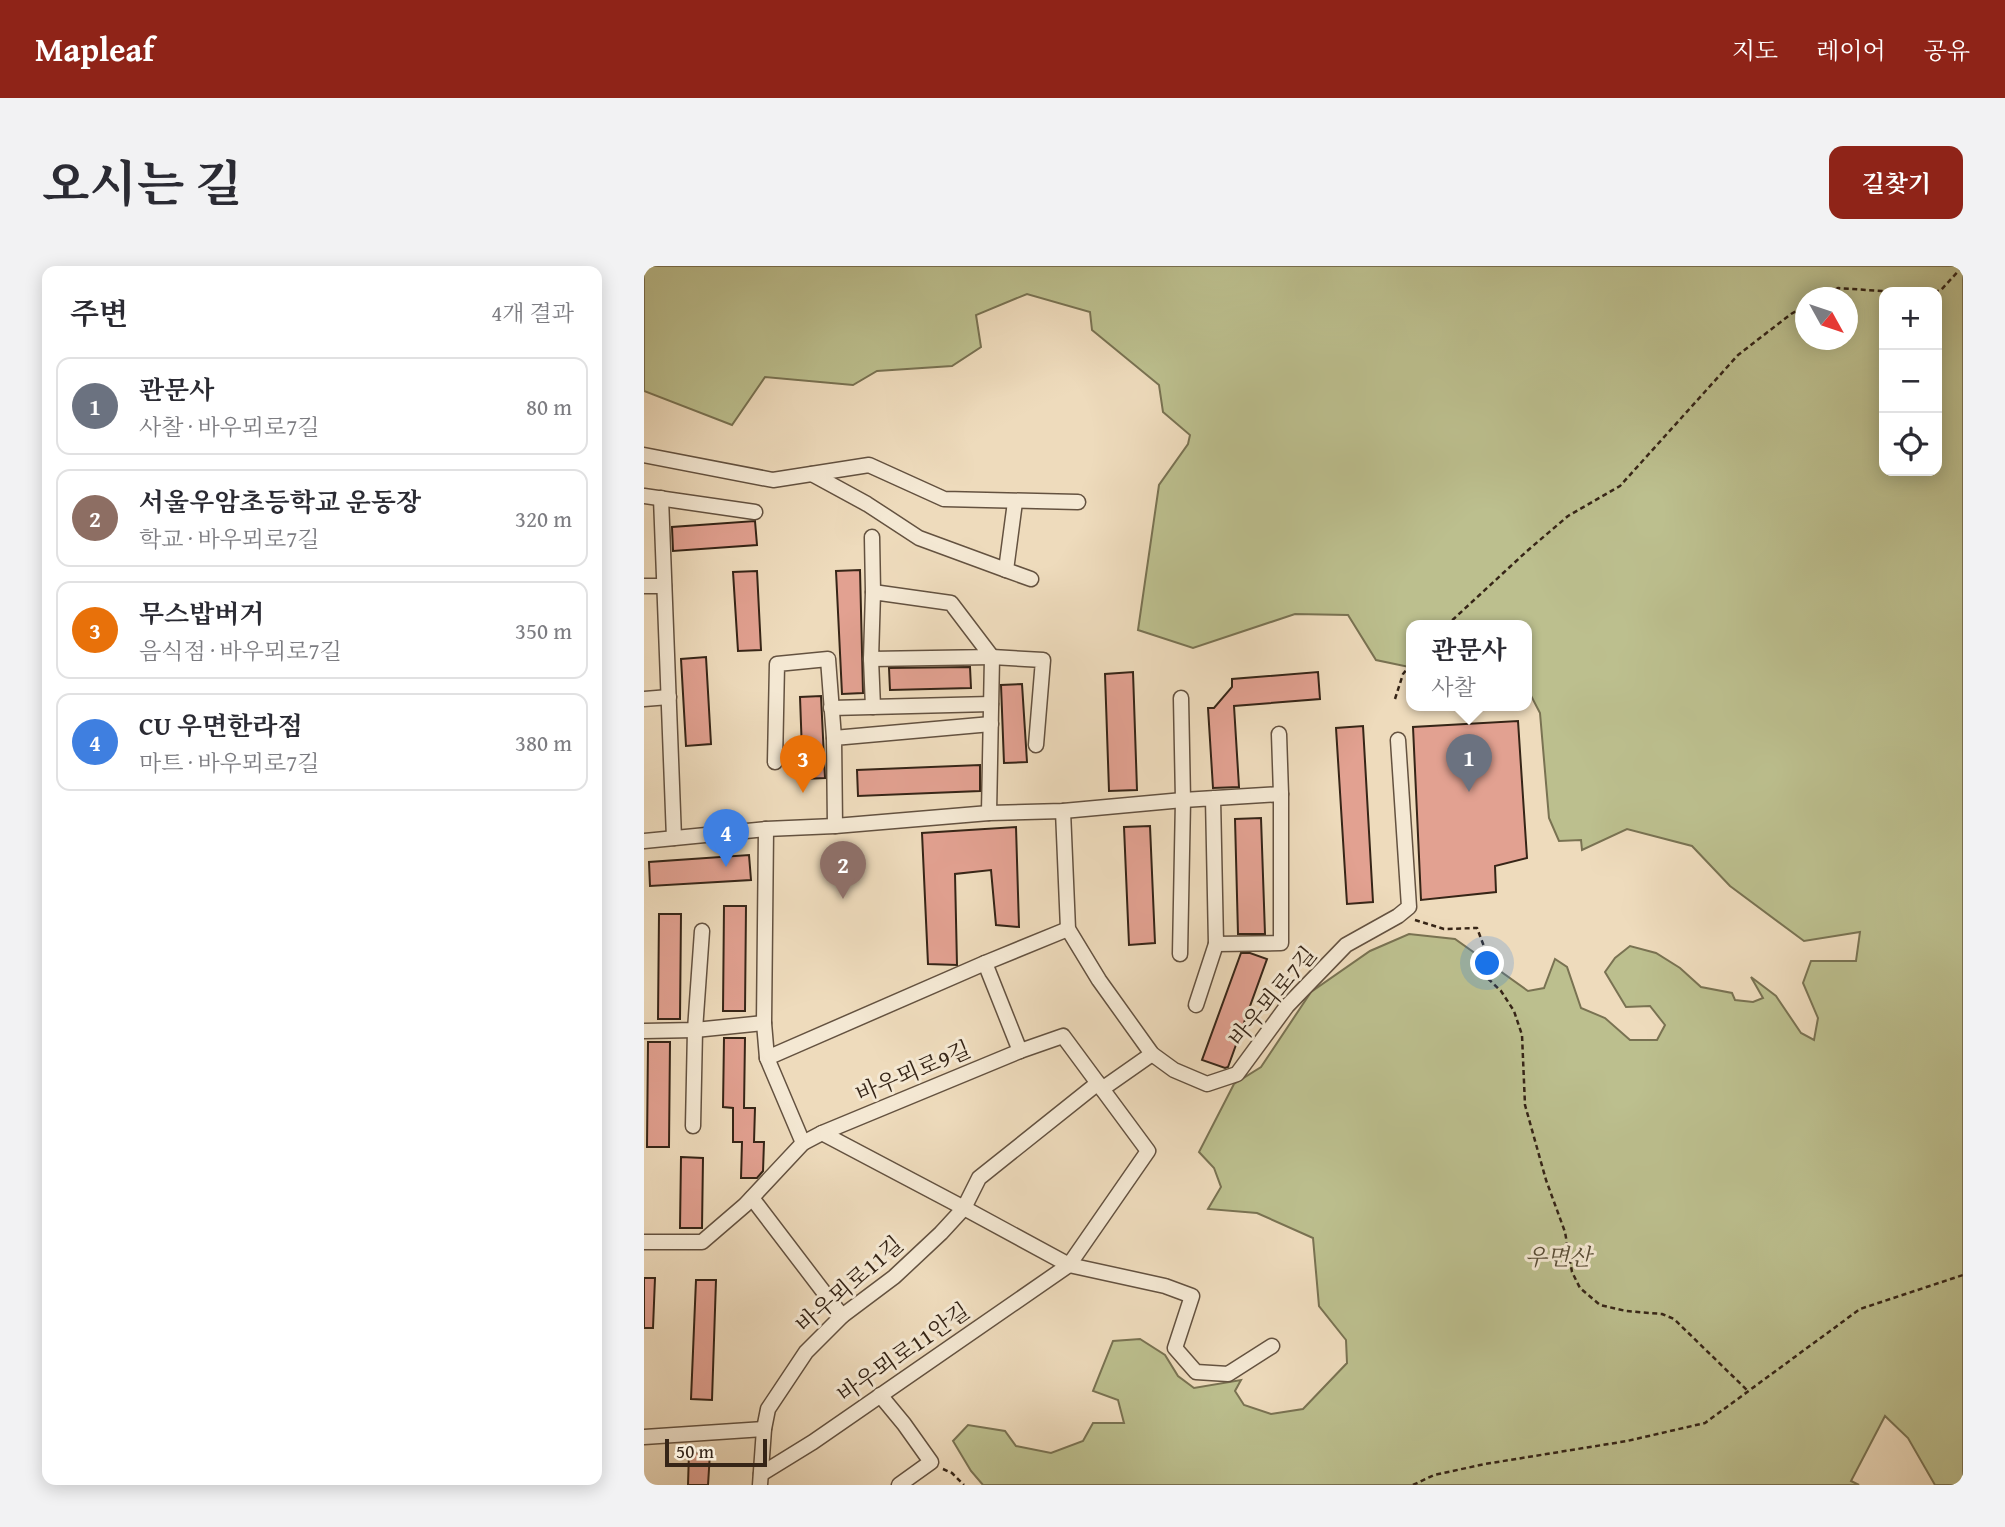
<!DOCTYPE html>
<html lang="ko">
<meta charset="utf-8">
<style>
body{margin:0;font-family:"Gentium Book Plus","Noto Serif KR",serif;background:#f2f2f3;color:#2b2b33}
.controls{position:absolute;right:21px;top:21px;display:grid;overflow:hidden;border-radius:14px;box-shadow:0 4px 18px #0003}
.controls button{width:63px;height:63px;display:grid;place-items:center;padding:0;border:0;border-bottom:2px solid #e1e1e2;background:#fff;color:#2b2b33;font:35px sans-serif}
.compass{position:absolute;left:1151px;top:21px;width:63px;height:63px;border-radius:50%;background:#fff;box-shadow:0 4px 18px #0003;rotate:130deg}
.scale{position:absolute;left:21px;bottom:18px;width:102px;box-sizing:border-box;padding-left:7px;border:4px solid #362517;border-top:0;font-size:19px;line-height:24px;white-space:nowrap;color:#362517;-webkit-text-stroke:5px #f4e8d3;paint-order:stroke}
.you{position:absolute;left:844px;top:698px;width:24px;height:24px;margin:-18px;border:5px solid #fff;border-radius:50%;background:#1a73e8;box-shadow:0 0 0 10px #1a73e833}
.badge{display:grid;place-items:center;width:46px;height:46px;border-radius:50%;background:#8f2418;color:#fff;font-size:23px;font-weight:700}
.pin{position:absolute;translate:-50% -58px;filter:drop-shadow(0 2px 4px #0008)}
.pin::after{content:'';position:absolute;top:37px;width:24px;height:21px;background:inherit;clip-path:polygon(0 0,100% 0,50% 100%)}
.popup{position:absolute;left:762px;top:354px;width:126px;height:91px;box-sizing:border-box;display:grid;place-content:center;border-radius:14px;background:#fff;filter:drop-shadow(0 2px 5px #0005);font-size:23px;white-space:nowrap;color:#7c7c81}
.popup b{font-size:26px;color:#2b2b33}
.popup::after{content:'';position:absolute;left:50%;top:100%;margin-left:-14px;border:14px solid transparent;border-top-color:#fff}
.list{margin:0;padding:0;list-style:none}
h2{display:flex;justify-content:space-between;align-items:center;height:91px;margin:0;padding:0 28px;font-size:30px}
h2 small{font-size:23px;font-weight:400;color:#7c7c81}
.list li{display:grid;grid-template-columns:46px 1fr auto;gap:21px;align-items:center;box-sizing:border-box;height:98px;margin:0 14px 14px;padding:0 14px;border:2px solid #e1e1e2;border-radius:14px}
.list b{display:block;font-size:26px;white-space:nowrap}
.list p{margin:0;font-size:23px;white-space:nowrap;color:#7c7c81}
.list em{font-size:23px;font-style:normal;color:#7c7c81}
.icon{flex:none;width:38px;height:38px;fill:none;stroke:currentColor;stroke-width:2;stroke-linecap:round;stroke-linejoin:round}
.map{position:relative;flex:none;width:1319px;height:1219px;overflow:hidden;border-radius:14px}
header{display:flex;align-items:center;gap:42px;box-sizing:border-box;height:98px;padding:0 35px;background:#8f2418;color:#fff}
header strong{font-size:33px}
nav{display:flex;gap:38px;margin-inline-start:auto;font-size:24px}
.intro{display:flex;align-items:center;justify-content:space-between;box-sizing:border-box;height:168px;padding:0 42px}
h1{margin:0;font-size:49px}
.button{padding:18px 32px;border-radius:14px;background:#8f2418;color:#fff;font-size:24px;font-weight:700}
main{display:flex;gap:42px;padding:0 42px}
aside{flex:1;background:#fff;border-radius:14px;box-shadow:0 4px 18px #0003}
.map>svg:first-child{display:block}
.green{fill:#bcbf8e;stroke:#797252;stroke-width:2;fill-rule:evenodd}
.building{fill:#e2a191;stroke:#362517;stroke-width:2}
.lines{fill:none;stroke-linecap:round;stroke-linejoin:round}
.minor-casing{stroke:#645240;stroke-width:17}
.path{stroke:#362517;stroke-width:2.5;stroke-dasharray:5 3.5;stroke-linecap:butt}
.minor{stroke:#f4e8d3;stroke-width:14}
.labels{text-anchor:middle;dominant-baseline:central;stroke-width:6;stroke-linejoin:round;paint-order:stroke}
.street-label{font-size:23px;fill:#362517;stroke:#f4e8d3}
.park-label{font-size:23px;font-style:italic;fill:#584c35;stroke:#f4e8d3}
</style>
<header>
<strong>Mapleaf</strong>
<nav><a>지도</a><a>레이어</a><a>공유</a></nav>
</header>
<div class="intro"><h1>오시는 길</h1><a class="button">길찾기</a></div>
<main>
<aside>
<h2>주변<small>4개 결과</small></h2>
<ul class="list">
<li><span class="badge" style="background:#6b7280">1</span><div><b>관문사</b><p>사찰 · 바우뫼로7길</p></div><em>80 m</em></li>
<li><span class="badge" style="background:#8d6e63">2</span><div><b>서울우암초등학교 운동장</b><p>학교 · 바우뫼로7길</p></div><em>320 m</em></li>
<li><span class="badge" style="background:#e8710a">3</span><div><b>무스밥버거</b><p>음식점 · 바우뫼로7길</p></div><em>350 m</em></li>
<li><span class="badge" style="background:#3f7fe0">4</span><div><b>CU 우면한라점</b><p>마트 · 바우뫼로7길</p></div><em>380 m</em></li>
</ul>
</aside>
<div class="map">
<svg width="1319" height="1219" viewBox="0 0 1319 1219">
<rect width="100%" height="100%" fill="#eedbbc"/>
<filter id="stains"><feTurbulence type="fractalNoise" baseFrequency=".00286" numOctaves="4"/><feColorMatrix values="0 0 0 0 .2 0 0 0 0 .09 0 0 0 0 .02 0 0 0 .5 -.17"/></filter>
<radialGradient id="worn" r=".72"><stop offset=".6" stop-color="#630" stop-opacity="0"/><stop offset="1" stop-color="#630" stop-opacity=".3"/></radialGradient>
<path class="green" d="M0,0H1319V1219H1291L1264,1172L1241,1150L1207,1215L1215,1219H339L327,1205L309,1175L324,1159L361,1165L372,1180L407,1187L439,1175L449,1157H480L474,1134L449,1125L469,1075L496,1073L521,1089L534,1110L550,1122L597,1114L591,1125L600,1139L627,1148L659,1143L703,1097L702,1074L675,1040L669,972L613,947L564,943L577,921L570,902L555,886L590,818L617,801L667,726L726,685L765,668L811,673L884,725L900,722L911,693L923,701L937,742L961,752L986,774H1013L1021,759L1006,740L982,741L961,706L971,692L986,680L1012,687L1036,702L1057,721L1088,727L1091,734L1109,736L1119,732L1107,711L1132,730L1157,767L1170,774L1174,752L1159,717L1167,695H1212L1216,666L1160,675L1086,620L1048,580L983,563L938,584L937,574L915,575L905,552L896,447L883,422V360H767V400L765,401L732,394L704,349L651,348L549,382L494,364L515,219L544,178L546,169L519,146L515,119L448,64L446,46L383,28L332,49L337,81L308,100L233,105L209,119L121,111L88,159L0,125ZM1240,26H1293V205H1240ZM1162,32H1204V74H1162Z"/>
<g class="building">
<path d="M111,255L113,279L29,285L28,261Z"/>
<path d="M216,304L219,427L198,428L192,305Z"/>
<path d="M113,305L117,384L94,385L89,306Z"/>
<path d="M62,391L67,478L42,480L37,393Z"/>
<path d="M326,401L327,422L246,424L245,402Z"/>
<path d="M489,406L493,524L465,525L461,408Z"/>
<path d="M674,406L676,433L590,440L595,521L569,522L564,442H570L588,421V413Z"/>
<path d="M378,418L383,496L360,497L357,419Z"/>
<path d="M177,430L181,512L159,513L156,431Z"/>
<path d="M874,455L883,592L851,600L852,626L777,634L769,461Z"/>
<path d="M719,460L729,636L703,638L692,462Z"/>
<path d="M336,499V525L214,530L213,504Z"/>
<path d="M617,552L621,668H594L591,553Z"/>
<path d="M506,560L511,677L485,679L480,561Z"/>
<path d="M372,561L375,661L352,659L347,604L311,608L313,699L284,698L278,567Z"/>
<path d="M105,589L107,614L6,620L5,596Z"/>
<path d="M80,640H102L101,745H79Z"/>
<path d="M15,648H37L36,753H14Z"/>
<path d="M597,687H606L623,693L584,801L581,802L558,794Z"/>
<path d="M80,772H101L100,842H111L110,876H120L119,905L113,912H97L98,876H89V842L79,841Z"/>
<path d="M4,776H26L25,881H3Z"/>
<path d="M37,891L59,892L58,962H36Z"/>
<path d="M0,1012H11L9,1062H0Z"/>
<path d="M52,1014H72L68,1134L47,1133Z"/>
<path d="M45,1186L66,1187L64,1219H44Z"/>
</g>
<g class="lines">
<g class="minor-casing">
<g id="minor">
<path d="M0,189L129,214L225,199L300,233L434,236"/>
<path d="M168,208L223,238L275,272L362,304"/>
<path d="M0,230L111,246"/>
<path d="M17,232L30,572"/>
<path d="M371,236L362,304L387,313"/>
<path d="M228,271L229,326"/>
<path d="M0,320H20"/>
<path d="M229,326L307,337L348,391L227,393Z"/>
<path d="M227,393L229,441"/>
<path d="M0,433L25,431"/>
<path d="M187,442L347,438"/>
<path d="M635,468L637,528"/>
<path d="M131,496L133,398L184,393L190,472"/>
<path d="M419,545L424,663L455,714L508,788L530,804L563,818L593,808L643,740L702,679L754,650L765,641L754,474"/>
<path d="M345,547L348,391L399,394L392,479"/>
<path d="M191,560L190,472L347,458"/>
<path d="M122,563L120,757L123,792L159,877"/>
<path d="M0,575L122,563L191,560L345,547L419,545L539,534L637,528V677L572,678L569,532"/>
<path d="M536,688L539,534L537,432"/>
<path d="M341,697L376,785"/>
<path d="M552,739L572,678"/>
<path d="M0,765L51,764L120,757"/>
<path d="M123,792L341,697L424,663"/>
<path d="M458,823L508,788"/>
<path d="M49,860L51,764L58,665"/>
<path d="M178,867L320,942L425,999L521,1020L548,1030L531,1082L552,1106L584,1108L628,1080"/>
<path d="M108,932L198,1050"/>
<path d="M0,976H58L101,939L159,877L178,867L376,785L419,770L504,885L425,999L169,1176L117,1208"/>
<path d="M236,1129L260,1158L287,1196L255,1219"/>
<path d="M0,1171L120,1163"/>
<path d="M116,1219L120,1163L124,1143L162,1086L198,1050L250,1011L297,967L320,942L335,912L454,817"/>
</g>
</g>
<g class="path">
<path d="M1290,26L1297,24L1319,0"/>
<path d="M1177,32L1194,22L1252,26"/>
<path d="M802,360L883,285L924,250L976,220L1094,89L1147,48L1162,40"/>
<path d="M751,433L759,408L767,398"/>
<path d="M771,654L800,663L833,662L841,683L837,706L857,725L870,745L878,769L881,839L902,914L921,966L928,1006L936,1022L956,1039L982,1045L1018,1048L1030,1053L1105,1126"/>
<path d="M299,1203L308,1207L320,1219"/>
<path d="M769,1219L790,1209L841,1198L983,1175L1061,1157L1216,1043L1319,1009"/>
</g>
<use href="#minor" class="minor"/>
</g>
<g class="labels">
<g class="street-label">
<text transform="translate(628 730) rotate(-50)">바우뫼로7길</text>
<text transform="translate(269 805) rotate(-23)">바우뫼로9길</text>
<text transform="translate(205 1018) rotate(-41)">바우뫼로11길</text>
<text transform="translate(259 1086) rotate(-35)">바우뫼로11안길</text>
</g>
<g class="park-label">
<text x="914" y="990">우면산</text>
</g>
</g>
<rect width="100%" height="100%" filter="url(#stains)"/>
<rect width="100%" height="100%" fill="url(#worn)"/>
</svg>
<div class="controls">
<button>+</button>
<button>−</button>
<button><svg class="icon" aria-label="locate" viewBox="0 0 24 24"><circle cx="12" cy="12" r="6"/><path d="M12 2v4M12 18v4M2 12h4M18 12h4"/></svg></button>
</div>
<svg class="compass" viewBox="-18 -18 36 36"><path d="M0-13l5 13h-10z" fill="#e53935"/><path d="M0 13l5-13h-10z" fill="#7c7c81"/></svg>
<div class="scale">50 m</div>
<div class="you"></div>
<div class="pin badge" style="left:825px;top:526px;background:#6b7280">1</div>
<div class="popup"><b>관문사</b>사찰</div>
<div class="pin badge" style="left:199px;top:633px;background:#8d6e63">2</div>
<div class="pin badge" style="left:159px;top:527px;background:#e8710a">3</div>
<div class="pin badge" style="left:82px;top:601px;background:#3f7fe0">4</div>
</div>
</main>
